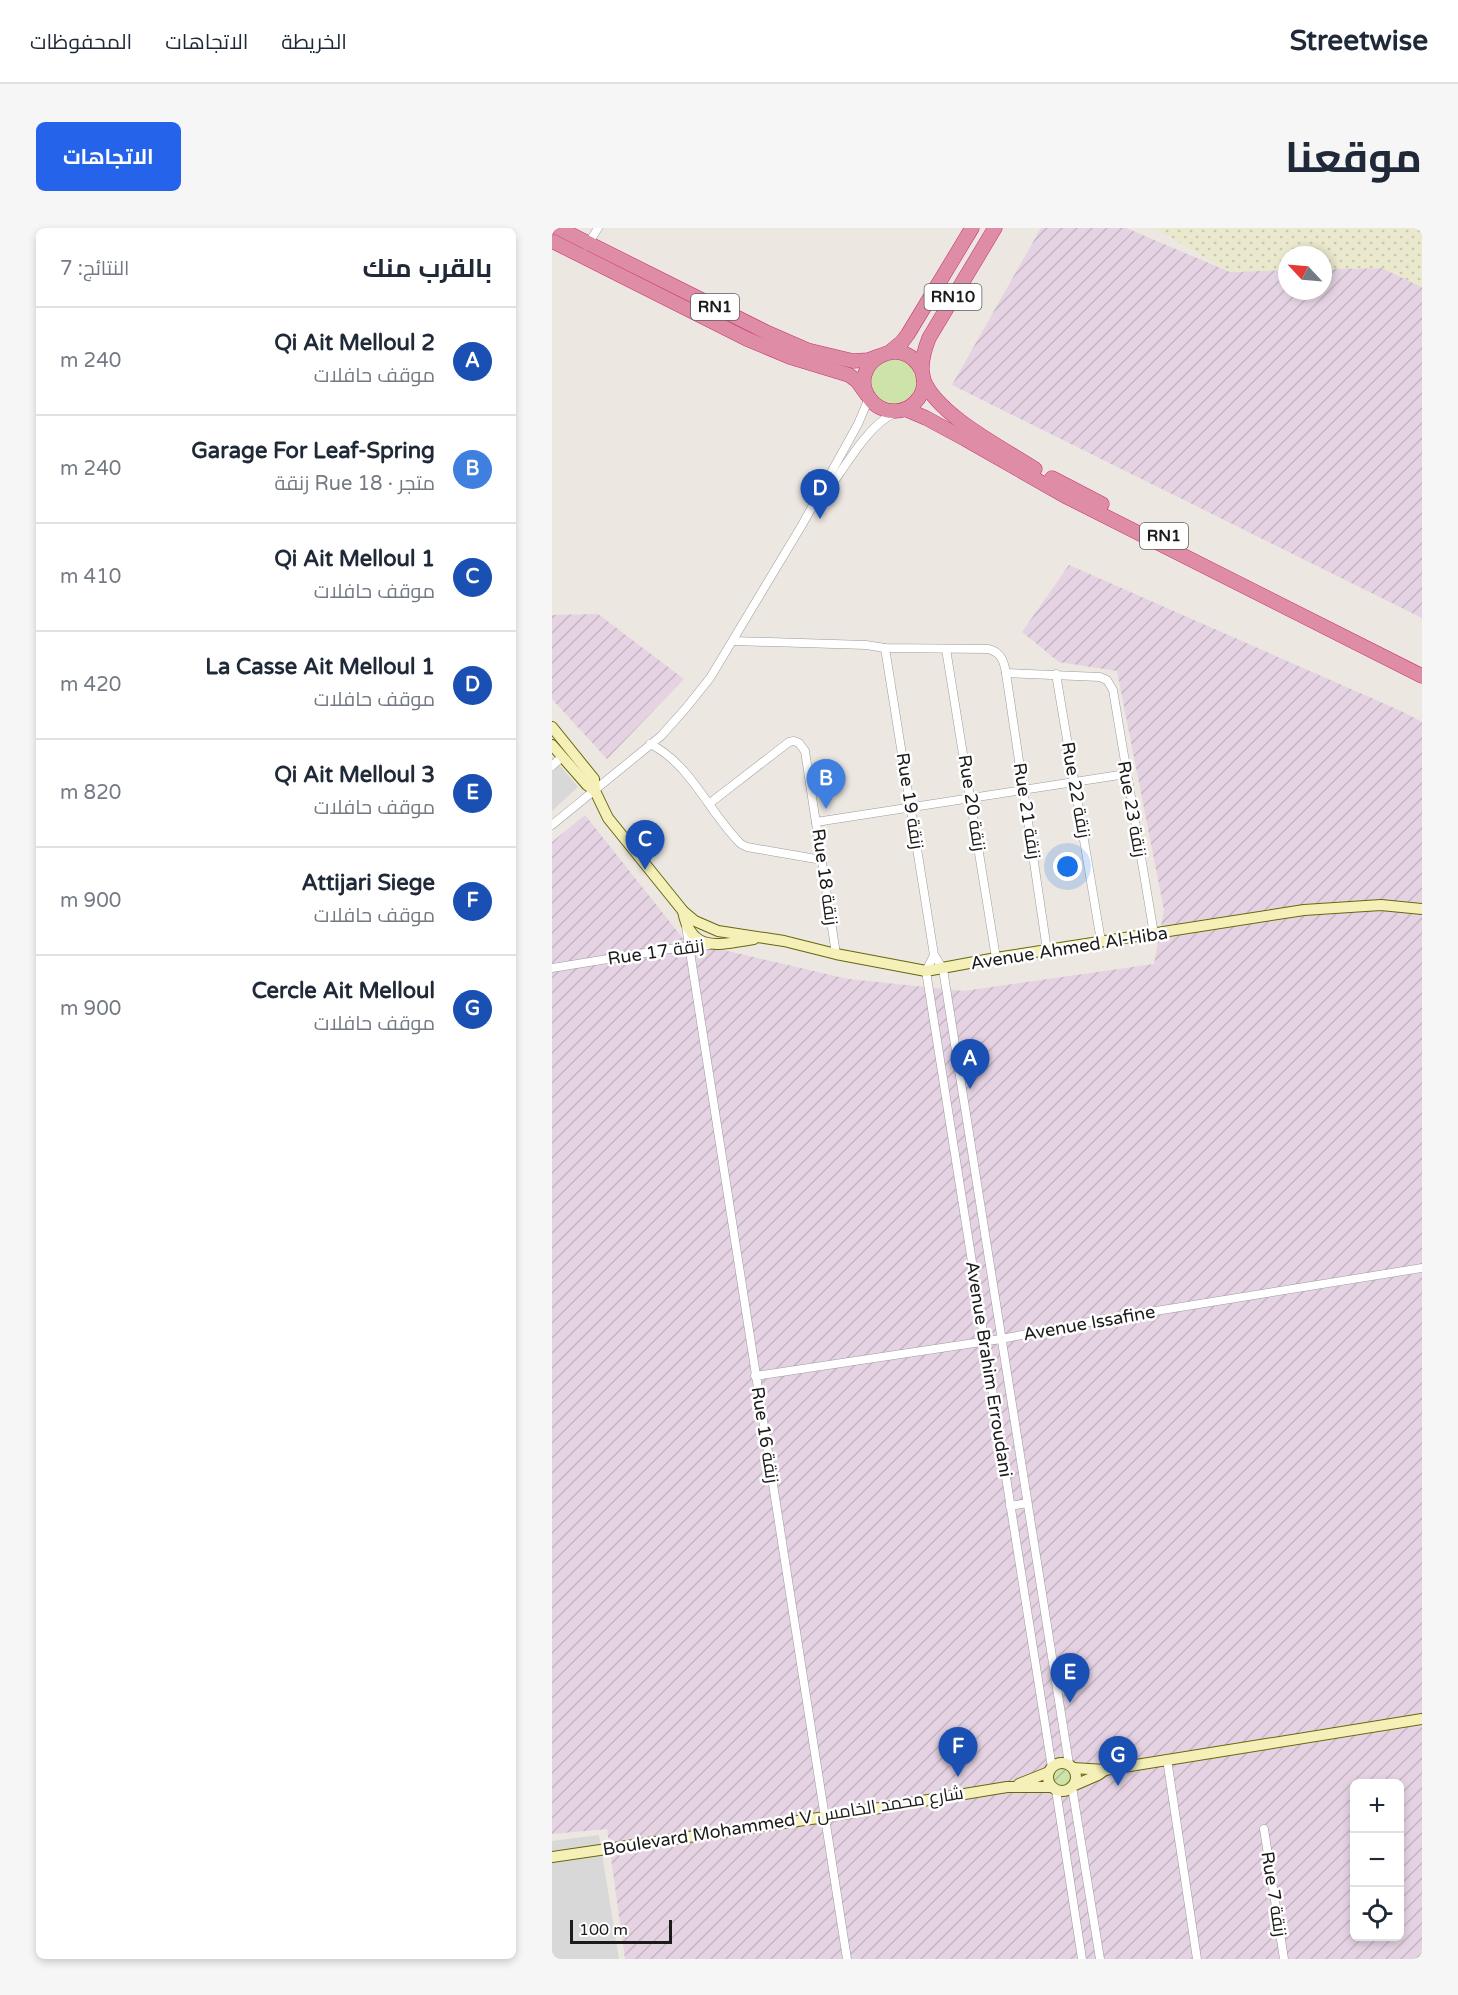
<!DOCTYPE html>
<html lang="ar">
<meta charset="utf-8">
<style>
body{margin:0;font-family:"Varela Round",Cairo,sans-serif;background:#f6f6f7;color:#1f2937;direction:rtl}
.controls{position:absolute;right:18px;bottom:18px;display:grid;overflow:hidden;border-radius:9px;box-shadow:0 3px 9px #0003}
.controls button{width:54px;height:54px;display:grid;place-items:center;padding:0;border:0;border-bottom:2px solid #e0e1e3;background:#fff;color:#1f2937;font:30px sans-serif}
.compass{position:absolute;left:726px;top:18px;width:54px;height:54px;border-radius:50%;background:#fff;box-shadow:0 3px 9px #0003;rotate:296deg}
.scale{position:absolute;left:18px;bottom:15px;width:102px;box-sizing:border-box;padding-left:6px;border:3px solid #1b1b1b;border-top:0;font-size:16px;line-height:21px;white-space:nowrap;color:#1b1b1b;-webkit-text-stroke:4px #fff;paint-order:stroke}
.you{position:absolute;left:516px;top:639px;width:21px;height:21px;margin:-15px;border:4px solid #fff;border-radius:50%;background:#1a73e8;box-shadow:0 0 0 9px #1a73e833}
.badge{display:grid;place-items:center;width:39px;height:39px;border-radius:50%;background:#2563eb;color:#fff;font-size:20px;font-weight:700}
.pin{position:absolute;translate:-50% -50px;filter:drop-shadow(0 2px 3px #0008)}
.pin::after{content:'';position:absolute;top:32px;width:21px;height:18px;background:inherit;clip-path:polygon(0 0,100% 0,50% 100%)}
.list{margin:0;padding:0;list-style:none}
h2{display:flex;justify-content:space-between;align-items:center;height:78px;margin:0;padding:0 24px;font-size:26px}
h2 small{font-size:20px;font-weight:400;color:#747a83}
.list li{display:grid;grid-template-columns:39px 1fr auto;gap:18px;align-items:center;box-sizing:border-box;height:108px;padding:0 24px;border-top:2px solid #e0e1e3}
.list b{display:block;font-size:22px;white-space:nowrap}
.list p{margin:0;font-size:20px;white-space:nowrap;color:#747a83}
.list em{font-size:20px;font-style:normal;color:#747a83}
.icon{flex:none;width:33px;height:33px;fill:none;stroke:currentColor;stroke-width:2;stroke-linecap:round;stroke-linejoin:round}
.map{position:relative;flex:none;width:870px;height:1731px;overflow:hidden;direction:ltr;border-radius:9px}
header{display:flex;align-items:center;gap:36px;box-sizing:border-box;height:84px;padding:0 30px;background:#fff;border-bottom:2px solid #e0e1e3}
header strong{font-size:28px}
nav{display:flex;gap:33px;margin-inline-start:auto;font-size:21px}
.intro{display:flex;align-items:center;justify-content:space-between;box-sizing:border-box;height:144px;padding:0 36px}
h1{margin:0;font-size:42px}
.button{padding:15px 27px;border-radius:9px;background:#2563eb;color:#fff;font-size:21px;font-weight:700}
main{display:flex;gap:36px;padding:0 36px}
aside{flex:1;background:#fff;border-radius:9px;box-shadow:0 3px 9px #0003}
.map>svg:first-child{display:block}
.residential{fill:#d9d8d8}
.industrial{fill:url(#industrial-furrows);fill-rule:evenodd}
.farmland{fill:url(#farmland-dots)}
.grass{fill:#cde3a9}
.garden{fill:url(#garden-furrows)}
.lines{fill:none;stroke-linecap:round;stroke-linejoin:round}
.street-casing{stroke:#9c9c9c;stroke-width:9}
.secondary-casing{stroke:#68670c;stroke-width:12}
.highway-casing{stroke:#c82f75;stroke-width:15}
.street{stroke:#fff;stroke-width:8}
.secondary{stroke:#f4f0b7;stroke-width:10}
.highway{stroke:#df8da6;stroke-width:14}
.labels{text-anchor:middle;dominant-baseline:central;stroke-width:5;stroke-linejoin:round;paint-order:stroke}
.shield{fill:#fff;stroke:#5f5f5f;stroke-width:1.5}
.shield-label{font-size:16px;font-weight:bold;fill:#1b1b1b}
.street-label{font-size:18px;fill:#1b1b1b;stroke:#fff}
</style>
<header>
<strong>Streetwise</strong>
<nav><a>الخريطة</a><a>الاتجاهات</a><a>المحفوظات</a></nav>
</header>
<div class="intro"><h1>موقعنا</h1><a class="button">الاتجاهات</a></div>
<main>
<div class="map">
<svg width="870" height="1731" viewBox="0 0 870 1731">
<defs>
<pattern id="industrial-furrows" width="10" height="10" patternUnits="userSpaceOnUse" patternTransform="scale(1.5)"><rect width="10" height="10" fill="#e5d3e3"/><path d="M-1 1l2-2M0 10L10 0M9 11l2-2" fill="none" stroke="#c4b5c2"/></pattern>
<pattern id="farmland-dots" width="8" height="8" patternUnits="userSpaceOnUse" patternTransform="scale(1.5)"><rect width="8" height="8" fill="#eae9cd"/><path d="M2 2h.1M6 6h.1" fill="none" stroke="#c8c7af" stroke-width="1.8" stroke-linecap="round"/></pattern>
<pattern id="garden-furrows" width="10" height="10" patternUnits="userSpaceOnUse" patternTransform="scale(1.5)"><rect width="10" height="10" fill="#cde3a9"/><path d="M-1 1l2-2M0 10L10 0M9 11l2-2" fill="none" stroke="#afc291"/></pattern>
</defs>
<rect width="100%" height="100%" fill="#ece7e1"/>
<g class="residential">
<path d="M0,528L26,559L0,583Z"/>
<path d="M47,1607L67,1731H0V1613Z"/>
</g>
<g class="industrial">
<path d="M489,0H574L678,44L735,42V63H771V41L830,40L870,59V390L400,157Z"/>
<path d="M517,337L849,483L870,494V1731H73L55,1601L0,1606V614L33,587L133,713L296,751L412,763L602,736L612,682L565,443L507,434L470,404ZM802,1556H848V1708H802Z"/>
<path d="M46,386L132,451L55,531L0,471V387Z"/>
</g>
<path class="farmland" d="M603,0H870V59L830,40L771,41V27H735V42L678,44Z"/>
<path class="grass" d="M352,129L368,148L363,170L343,180L322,170L317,147L326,133Z"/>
<circle class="garden" cx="510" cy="1550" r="10"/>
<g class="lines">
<g class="street-casing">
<g id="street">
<path d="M35,18L46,0"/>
<path d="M269,272C288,248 314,198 341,186"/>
<path d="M182,413L314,417L333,420L436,421C449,424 452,433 454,445L495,722"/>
<path d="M333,420L382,727L391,741L517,1536"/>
<path d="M394,421L444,730"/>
<path d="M454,445L548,449L555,452L561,462L602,706"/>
<path d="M504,446L549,713"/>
<path d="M98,516C139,536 157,585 189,616L195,619L270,632"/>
<path d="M0,538L10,529"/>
<path d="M158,575L237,514L242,513L247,515L253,523L284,726"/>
<path d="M264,594L574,546"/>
<path d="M0,597L109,508L134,480L158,450L250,297L306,196L317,170"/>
<path d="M134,698L295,1731"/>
<path d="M382,727L374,743L500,1540"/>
<path d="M0,740L136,718L156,717"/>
<path d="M203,1148L449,1111L542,1093L870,1040"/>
<path d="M458,1278L475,1275"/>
<path d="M615,1531L645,1731"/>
<path d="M520,1559L548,1731"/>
<path d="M504,1562L530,1731"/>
<path d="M712,1601L732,1731"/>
</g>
</g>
<g class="secondary-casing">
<g id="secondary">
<path d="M0,499L42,551L43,563L56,590L131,683L143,693L166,703L232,713L284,726L374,743L444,730L752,682L829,677L870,681"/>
<path d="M0,517L35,557L43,563"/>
<path d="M131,683C139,727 169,716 202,711"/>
<circle cx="510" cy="1549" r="14"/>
<path d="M521,1540L553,1542L870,1491"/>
<path d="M467,1556L497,1544"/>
<path d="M523,1557L546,1547L553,1542"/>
<path d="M0,1629L273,1589L455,1559H500"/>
</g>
</g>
<g class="highway-casing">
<g id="highway">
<path d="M6,0L216,105L255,122L301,133L316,132L327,128"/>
<path d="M0,13L195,111L238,129L297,147L305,153L315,167"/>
<path d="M339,123L350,114L356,106L420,0"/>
<path d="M370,143C350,101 293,137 318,171C323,178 332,183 341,183C357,184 371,171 372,155C372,150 370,146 370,141C370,131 373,120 377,110L443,0"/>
<path d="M372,153C387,188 451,220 483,241"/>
<path d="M353,181L374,190L413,211L513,268L870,448"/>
<path d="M500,250L550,276"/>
</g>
</g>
<use href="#street" class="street"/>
<use href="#secondary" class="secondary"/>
<use href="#highway" class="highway"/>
</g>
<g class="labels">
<g class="shield">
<rect x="372.5" y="56" width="57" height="26" rx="4.5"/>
<rect x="139" y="66" width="48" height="26" rx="4.5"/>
<rect x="588" y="295" width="48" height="26" rx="4.5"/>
</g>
<g class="shield-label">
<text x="401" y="69">RN10</text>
<text x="163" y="79">RN1</text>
<text x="612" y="308">RN1</text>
</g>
<g class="street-label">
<text transform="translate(524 562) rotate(80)">Rue 22 زنقة</text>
<text transform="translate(358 573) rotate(81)">Rue 19 زنقة</text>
<text transform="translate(420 575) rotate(81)">Rue 20 زنقة</text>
<text transform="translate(580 581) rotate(80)">Rue 23 زنقة</text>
<text transform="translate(475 583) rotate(81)">Rue 21 زنقة</text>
<text transform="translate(273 649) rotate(82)">Rue 18 زنقة</text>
<text transform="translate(517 720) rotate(-9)">Avenue Ahmed Al-Hiba</text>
<text transform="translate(104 724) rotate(-8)">Rue 17 زنقة</text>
<text transform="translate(537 1095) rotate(-10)">Avenue Issafine</text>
<text transform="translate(437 1141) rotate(81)">Avenue Brahim Erroudani</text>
<text transform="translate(213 1207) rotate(81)">Rue 16 زنقة</text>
<text transform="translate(231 1593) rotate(-9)">Boulevard Mohammed V شارع محمد الخامس</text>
<text transform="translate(722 1666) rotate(81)">Rue 7 زنقة</text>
</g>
</g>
</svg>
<div class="controls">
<button>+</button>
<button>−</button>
<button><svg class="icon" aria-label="locate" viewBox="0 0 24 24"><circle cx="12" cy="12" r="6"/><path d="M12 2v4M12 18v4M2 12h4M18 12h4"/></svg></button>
</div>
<svg class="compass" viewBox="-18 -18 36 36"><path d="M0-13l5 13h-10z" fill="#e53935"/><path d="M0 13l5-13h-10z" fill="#747a83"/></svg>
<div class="scale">100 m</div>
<div class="you"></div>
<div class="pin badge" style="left:418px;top:861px;background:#1a4fb4">A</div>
<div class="pin badge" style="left:274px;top:581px;background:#3f7fe0">B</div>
<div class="pin badge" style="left:93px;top:642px;background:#1a4fb4">C</div>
<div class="pin badge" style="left:268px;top:291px;background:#1a4fb4">D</div>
<div class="pin badge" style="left:518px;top:1475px;background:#1a4fb4">E</div>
<div class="pin badge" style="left:406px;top:1549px;background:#1a4fb4">F</div>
<div class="pin badge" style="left:566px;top:1558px;background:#1a4fb4">G</div>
</div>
<aside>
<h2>بالقرب منك<small>النتائج: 7</small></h2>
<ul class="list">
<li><span class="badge" style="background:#1a4fb4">A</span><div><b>Qi Ait Melloul 2</b><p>موقف حافلات</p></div><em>240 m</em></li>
<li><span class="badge" style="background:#3f7fe0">B</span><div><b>Garage For Leaf-Spring</b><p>متجر · Rue 18 زنقة</p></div><em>240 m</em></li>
<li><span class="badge" style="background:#1a4fb4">C</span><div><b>Qi Ait Melloul 1</b><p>موقف حافلات</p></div><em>410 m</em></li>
<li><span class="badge" style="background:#1a4fb4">D</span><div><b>La Casse Ait Melloul 1</b><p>موقف حافلات</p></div><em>420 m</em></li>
<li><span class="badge" style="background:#1a4fb4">E</span><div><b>Qi Ait Melloul 3</b><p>موقف حافلات</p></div><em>820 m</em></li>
<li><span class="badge" style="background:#1a4fb4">F</span><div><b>Attijari Siege</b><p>موقف حافلات</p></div><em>900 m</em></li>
<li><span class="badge" style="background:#1a4fb4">G</span><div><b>Cercle Ait Melloul</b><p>موقف حافلات</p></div><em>900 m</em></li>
</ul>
</aside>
</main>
